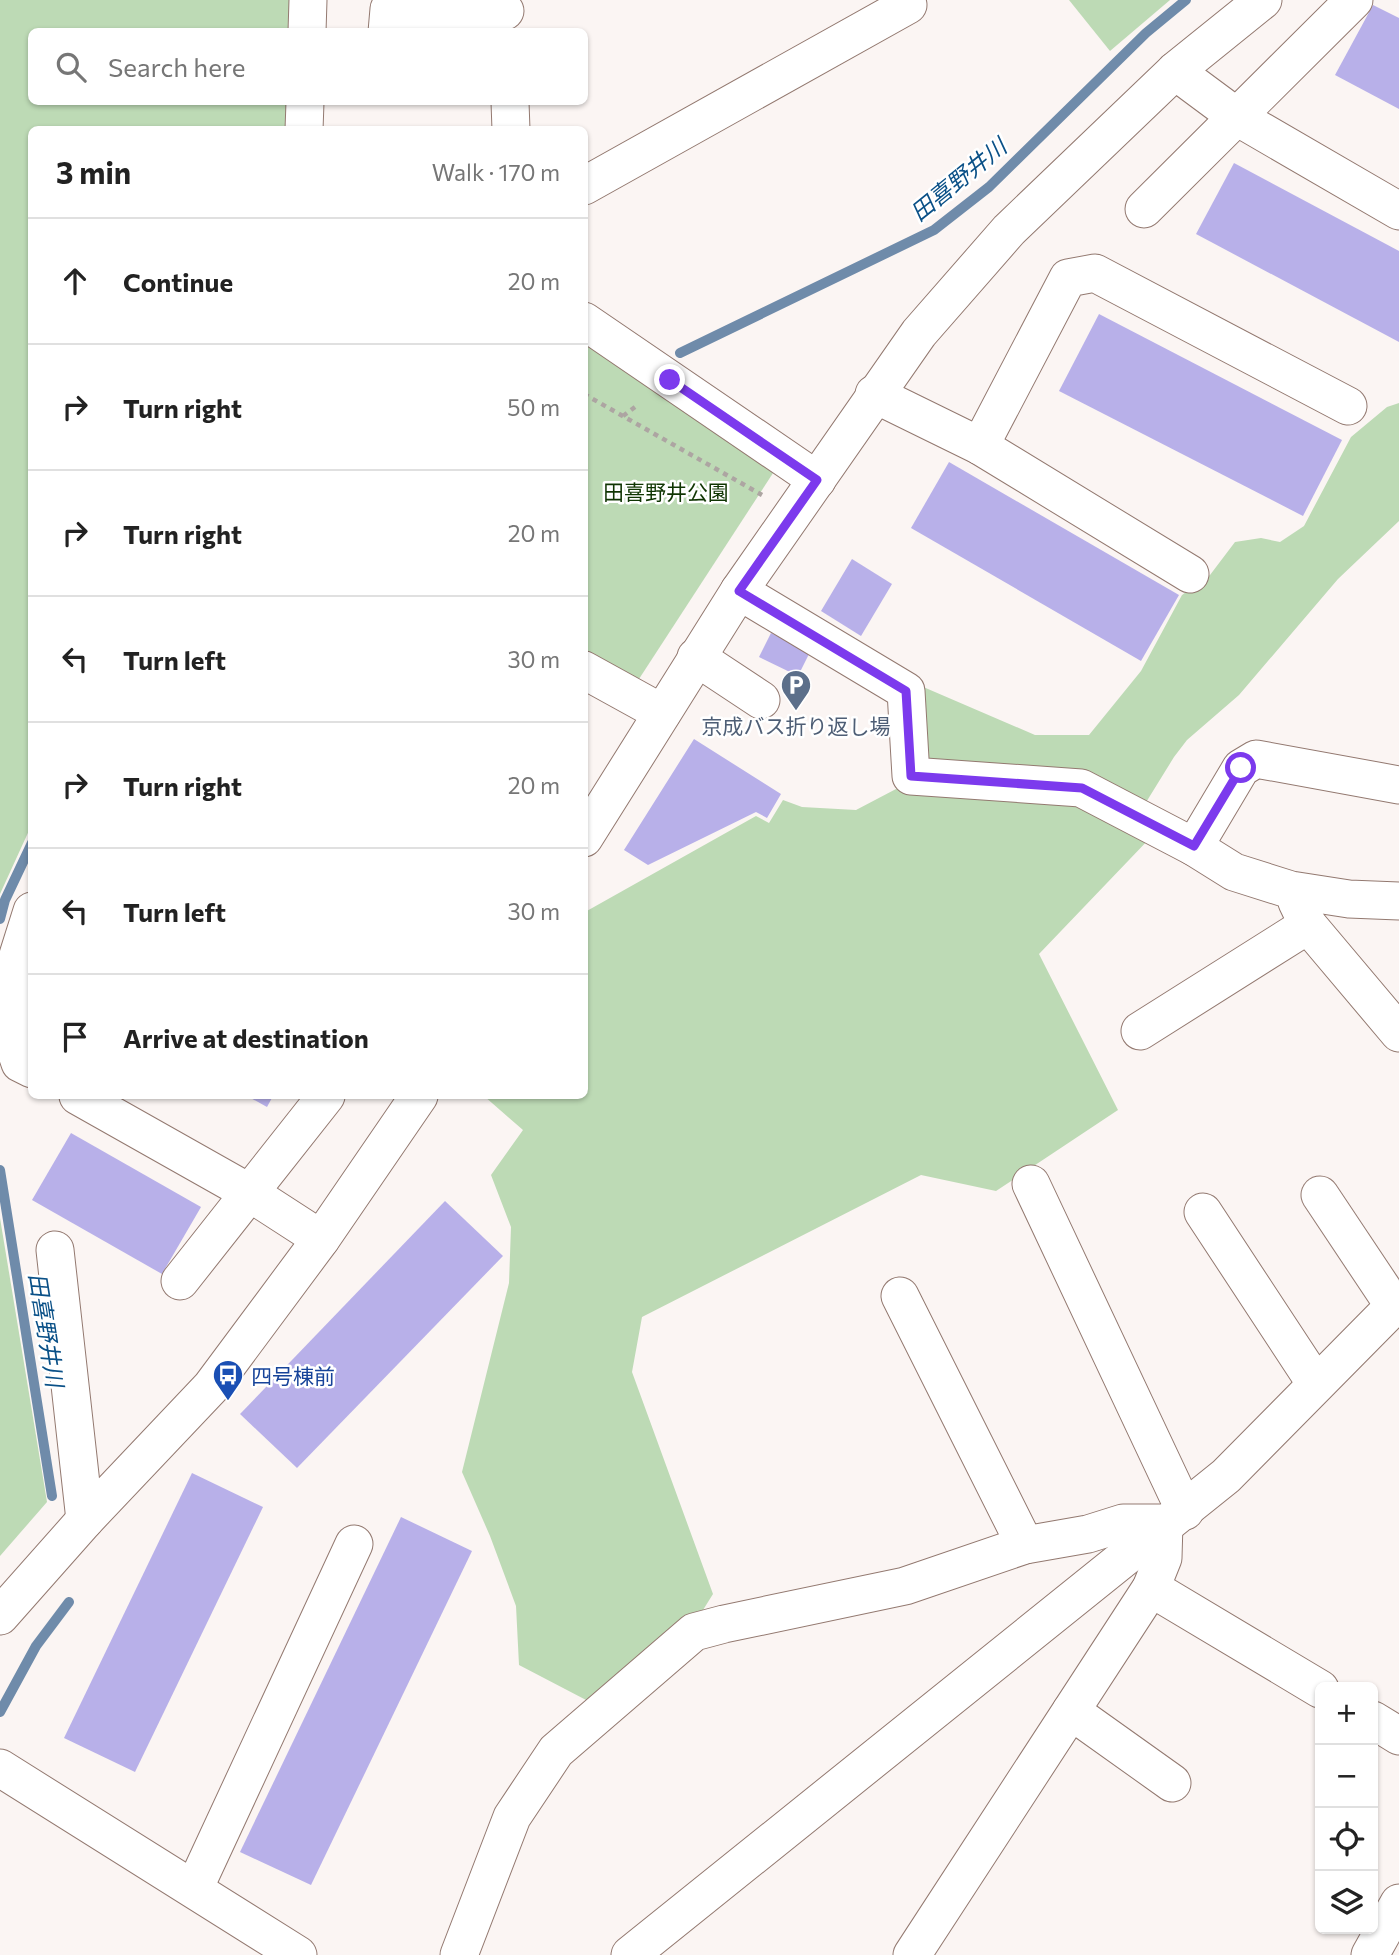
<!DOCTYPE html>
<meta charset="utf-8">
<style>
body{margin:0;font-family:Commissioner,"Noto Sans JP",sans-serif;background:#f2f2f2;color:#222}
.controls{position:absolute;right:21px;bottom:21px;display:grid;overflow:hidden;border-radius:10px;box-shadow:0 2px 5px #0004}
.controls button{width:63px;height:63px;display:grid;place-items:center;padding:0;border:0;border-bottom:2px solid #e0e0e0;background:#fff;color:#222;font:35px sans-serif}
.stop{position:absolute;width:21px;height:21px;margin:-16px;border:5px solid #7c3aed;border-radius:50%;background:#fff}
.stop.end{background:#7c3aed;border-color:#fff;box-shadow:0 2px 7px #0008}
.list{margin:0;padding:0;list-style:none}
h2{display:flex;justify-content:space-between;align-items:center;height:91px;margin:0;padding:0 28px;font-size:30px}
h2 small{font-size:23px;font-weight:400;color:#767676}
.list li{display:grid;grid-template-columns:46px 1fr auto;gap:21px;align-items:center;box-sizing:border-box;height:126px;padding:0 28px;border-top:2px solid #e0e0e0}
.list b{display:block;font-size:26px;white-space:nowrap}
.list em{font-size:23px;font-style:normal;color:#767676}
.icon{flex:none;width:38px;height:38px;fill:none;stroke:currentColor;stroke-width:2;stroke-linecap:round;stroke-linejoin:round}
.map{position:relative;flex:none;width:1399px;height:1955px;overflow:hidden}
.search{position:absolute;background:#fff;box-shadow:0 2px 5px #0004;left:28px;top:28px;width:560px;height:77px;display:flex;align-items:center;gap:18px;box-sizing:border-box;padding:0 24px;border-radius:10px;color:#767676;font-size:26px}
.panel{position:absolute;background:#fff;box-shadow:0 2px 5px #0004;left:28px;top:126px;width:560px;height:973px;border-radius:10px}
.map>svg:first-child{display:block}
.green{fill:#bddab5}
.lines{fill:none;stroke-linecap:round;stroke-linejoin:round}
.stream{stroke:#6f8baa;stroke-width:10}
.building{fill:#b8b0e9}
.minor-casing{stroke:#937970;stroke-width:39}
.path{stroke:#ada5a2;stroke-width:4.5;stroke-dasharray:5 5;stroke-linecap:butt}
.minor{stroke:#fff;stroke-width:37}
.route{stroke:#7c3aed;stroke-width:9}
.labels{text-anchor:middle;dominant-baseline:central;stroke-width:5;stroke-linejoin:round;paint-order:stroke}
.park-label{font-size:21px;fill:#0f3502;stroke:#fff}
.service-label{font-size:21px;fill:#4e5e75;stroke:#fff}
.transit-label{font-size:21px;fill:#164399;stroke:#fff;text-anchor:start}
.water-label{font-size:23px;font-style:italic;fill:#0a5087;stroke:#fff}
</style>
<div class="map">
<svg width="1399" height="1955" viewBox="0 0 1399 1955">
<rect width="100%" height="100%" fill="#fbf5f3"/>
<g class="green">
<path d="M0,0H297L296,31L32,32V102H294L293,129L32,130V824L0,894Z"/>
<path d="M1069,0H1170L1110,51Z"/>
<path d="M584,336L775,470L639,679L585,650Z"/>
<path d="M1399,403V521L1338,579L1239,695L1187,740L1174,757L1145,804L922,765L921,686L1035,735H1089L1141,671L1182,595L1210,575L1235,542L1261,538L1280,542L1304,526L1351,437L1387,407Z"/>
<path d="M896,789L1080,802L1151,837L1039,954L1118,1110L996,1191L921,1175L642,1317L632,1372L713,1594L698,1618L588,1701L519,1665L516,1606L490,1536L462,1472L509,1283L511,1227L491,1175L523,1130L484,1096H584L585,912L756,816L769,823L783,800L802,807L856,810Z"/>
<path d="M0,1218L47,1502L0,1556Z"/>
</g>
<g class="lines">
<g class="stream">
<path d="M680,353L934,230L989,187L1146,33L1186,0"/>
<path d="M0,919L5,900L32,843"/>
<path d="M0,1170L52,1496"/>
<path d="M0,1712L36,1646L69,1602"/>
</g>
</g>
<g class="building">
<path d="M1373,5L1399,18V109L1335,75Z"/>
<path d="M1234,163L1399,251V342L1196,234Z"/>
<path d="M1099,314L1342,440L1303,516L1059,391Z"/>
<path d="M949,462L1179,595L1141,661L911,528Z"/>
<path d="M852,559L892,584L861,636L821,611Z"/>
<path d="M771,633L810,652L798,676L759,657Z"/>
<path d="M694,739L781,794L767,818L756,812L648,865L624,850Z"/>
<path d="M247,1096H273L267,1107Z"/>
<path d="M71,1133L201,1207L162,1274L32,1200Z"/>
<path d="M445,1201L503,1256L297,1468L240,1414Z"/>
<path d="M192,1473L263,1507L135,1772L64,1738Z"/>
<path d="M401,1517L472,1551L311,1885L240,1852Z"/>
</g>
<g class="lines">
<g class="minor-casing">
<g id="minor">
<path d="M307,32L308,0"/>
<path d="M387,32L389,9L505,11"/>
<path d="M1175,71L1237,117L1399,211"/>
<path d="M510,102L511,130"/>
<path d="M304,130L305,102"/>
<path d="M584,186L908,5L904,0"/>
<path d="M1144,209L1354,0"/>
<path d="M584,321L817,480"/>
<path d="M874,394L980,446L1190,574"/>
<path d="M980,446L1068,278L1095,273L1348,406"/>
<path d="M739,591L906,691L911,776L1081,788L1194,847L1234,872L1291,890L1349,899L1399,901"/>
<path d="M696,657L761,700"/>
<path d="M584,670L662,713"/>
<path d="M584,838L739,591L919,333L1009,230L1175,71L1263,0"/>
<path d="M1194,847L1241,768L1256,759L1399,785"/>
<path d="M1297,902L1308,925L1399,1033"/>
<path d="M32,911L14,968L12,1040L20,1063L32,1069"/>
<path d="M1140,1031L1308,925"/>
<path d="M78,1096L250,1193L321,1239"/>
<path d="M1031,1184L1185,1511"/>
<path d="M1320,1195L1394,1306"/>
<path d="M1203,1212L1316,1384"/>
<path d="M55,1250L85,1520"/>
<path d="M180,1281L326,1096"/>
<path d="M900,1296L1025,1545"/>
<path d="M1151,1588L1320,1689"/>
<path d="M0,1616L85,1520L211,1387L321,1239L419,1096"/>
<path d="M1071,1711L1172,1783"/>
<path d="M1373,1720L1399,1736"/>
<path d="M0,1768L298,1955"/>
<path d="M194,1889L354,1544"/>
<path d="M459,1955L512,1817L556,1751L694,1632L724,1624L905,1586L1025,1545L1088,1534L1123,1523H1164L1163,1558L1151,1588L912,1955"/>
<path d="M630,1955L1226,1476L1399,1301"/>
<path d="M1370,1955L1399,1903"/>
</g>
</g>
<g class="path">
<path d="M584,394L762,495"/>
<path d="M623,416L639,404"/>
</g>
<use href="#minor" class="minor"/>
</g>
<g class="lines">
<path class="route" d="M670,380L817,480L739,591L906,691L911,776L1082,788L1194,846L1241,768"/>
</g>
<defs>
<g id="parking-pin" transform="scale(1.575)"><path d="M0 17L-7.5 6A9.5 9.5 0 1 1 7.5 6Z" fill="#5c6f8a" stroke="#fff"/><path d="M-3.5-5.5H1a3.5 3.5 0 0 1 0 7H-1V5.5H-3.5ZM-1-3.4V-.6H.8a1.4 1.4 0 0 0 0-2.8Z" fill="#fff"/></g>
<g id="bus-pin" transform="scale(1.575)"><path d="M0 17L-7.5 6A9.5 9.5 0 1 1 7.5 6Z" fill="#1a4fb4" stroke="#fff"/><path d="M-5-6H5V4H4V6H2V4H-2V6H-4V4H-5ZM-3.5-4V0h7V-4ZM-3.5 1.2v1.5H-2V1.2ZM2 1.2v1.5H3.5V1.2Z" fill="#fff"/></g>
</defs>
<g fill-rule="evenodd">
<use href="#parking-pin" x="796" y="685"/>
<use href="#bus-pin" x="228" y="1375"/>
</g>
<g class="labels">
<g class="park-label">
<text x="666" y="491">田喜野井公園</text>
</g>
<g class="service-label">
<text x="796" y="725">京成バス折り返し場</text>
</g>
<g class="transit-label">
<text x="251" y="1375">四号棟前</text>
</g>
<g class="water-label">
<text transform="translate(958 179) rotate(-39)">田喜野井川</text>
<text transform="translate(47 1330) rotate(81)">田喜野井川</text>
</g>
</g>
</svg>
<div class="controls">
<button>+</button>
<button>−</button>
<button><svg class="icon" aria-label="locate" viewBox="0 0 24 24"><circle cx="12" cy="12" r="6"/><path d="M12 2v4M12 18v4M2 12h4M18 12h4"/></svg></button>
<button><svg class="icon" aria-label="layers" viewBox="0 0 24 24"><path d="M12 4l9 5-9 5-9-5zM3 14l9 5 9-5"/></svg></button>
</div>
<div class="stop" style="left:1241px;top:768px"></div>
<div class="stop end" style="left:670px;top:380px"></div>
<div class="search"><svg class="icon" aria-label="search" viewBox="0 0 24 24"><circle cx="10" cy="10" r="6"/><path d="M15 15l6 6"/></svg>Search here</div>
<section class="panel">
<h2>3 min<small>Walk · 170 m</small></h2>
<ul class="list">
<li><svg class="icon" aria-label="ahead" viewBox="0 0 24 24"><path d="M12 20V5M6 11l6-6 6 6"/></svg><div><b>Continue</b></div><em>20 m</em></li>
<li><svg class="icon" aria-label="right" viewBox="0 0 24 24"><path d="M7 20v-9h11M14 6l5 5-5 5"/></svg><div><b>Turn right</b></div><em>50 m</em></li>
<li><svg class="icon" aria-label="right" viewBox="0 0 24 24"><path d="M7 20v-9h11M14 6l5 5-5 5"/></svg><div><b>Turn right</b></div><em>20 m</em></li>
<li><svg class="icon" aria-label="left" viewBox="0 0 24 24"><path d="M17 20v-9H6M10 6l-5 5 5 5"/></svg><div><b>Turn left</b></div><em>30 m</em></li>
<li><svg class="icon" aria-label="right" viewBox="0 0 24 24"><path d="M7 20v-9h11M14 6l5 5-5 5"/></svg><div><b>Turn right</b></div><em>20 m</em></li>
<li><svg class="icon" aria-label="left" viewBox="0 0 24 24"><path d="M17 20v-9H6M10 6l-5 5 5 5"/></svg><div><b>Turn left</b></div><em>30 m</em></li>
<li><svg class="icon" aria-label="arrive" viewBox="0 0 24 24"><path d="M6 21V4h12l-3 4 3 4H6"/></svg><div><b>Arrive at destination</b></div></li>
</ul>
</section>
</div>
